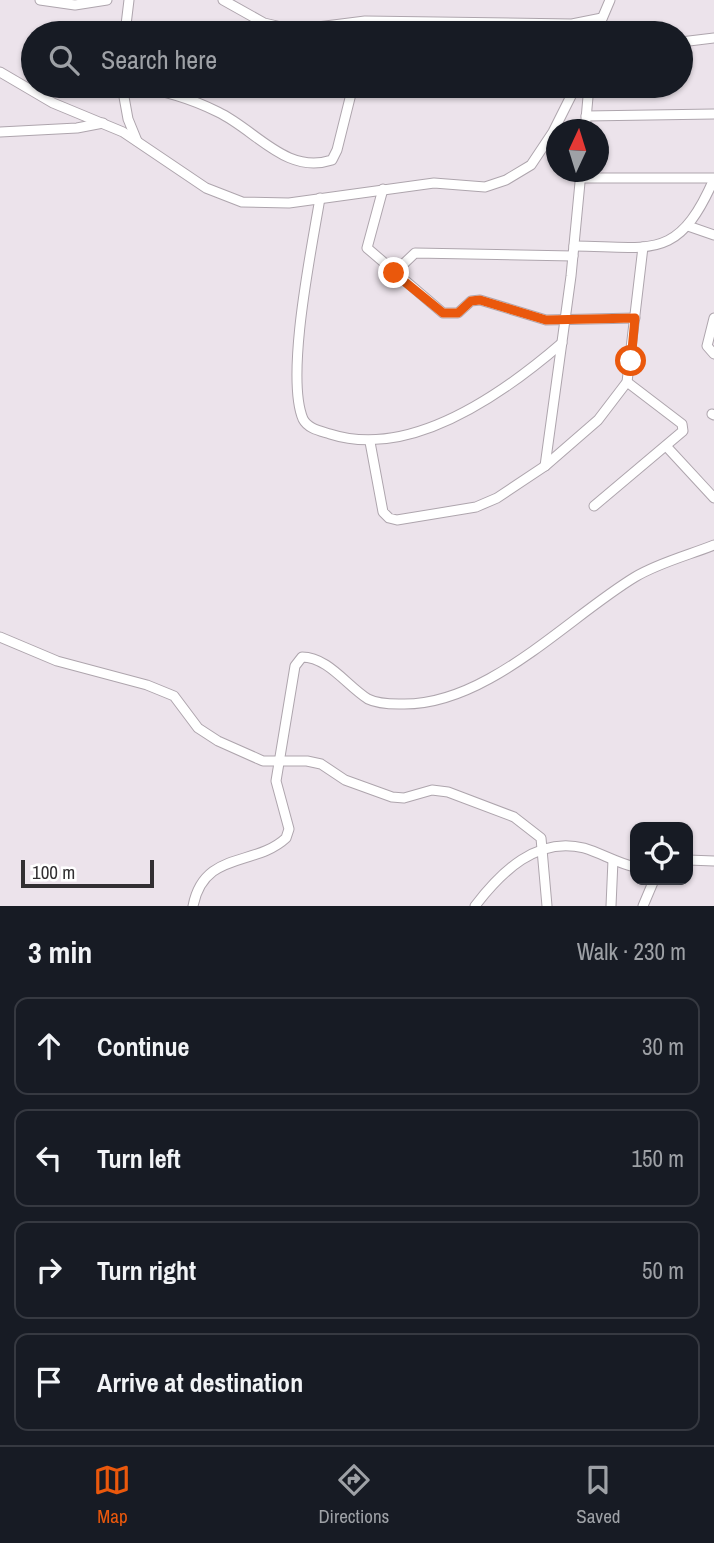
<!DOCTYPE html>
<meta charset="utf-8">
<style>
body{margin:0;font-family:"Archivo Narrow",sans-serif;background:#242831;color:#f1f3f6}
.controls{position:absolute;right:21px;bottom:21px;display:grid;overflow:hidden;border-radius:14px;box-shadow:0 2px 5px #0004}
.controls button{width:63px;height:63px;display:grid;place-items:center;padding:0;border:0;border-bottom:2px solid #363941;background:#171b24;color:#f1f3f6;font:35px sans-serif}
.compass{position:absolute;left:546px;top:119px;width:63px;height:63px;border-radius:50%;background:#171b24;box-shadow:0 2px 5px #0004;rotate:4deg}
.scale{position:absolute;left:21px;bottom:18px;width:133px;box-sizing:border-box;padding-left:7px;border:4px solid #322f32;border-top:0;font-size:19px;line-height:24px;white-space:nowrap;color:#322f32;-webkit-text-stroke:5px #fff;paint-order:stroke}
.stop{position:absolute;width:21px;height:21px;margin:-16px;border:5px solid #ea580c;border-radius:50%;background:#fff}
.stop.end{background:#ea580c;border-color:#fff;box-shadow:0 2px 7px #0008}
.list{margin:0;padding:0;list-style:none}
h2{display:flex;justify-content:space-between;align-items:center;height:91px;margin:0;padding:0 28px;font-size:30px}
h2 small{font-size:23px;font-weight:400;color:#9ea1a6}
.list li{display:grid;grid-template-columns:46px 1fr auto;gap:21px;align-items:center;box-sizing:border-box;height:98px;margin:0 14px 14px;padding:0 14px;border:2px solid #363941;border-radius:14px}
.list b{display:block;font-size:26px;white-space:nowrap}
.list em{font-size:23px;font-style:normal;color:#9ea1a6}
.icon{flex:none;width:38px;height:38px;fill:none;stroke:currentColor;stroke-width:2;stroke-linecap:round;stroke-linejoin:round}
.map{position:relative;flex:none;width:714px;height:906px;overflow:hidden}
.search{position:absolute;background:#171b24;box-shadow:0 2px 5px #0004;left:21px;right:21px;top:21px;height:77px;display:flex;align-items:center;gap:18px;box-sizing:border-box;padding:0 24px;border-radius:38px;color:#9ea1a6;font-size:26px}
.sheet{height:539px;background:#171b24}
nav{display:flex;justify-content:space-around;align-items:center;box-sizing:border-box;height:98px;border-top:2px solid #363941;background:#171b24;font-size:19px;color:#9ea1a6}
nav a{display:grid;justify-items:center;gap:4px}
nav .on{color:#ea580c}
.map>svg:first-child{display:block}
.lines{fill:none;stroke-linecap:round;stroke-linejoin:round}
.street-casing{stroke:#aea5ad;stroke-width:11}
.street{stroke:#fff;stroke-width:9}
.route{stroke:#ea580c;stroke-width:9}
</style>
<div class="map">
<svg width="714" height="906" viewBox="0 0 714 906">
<rect width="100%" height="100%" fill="#ece3eb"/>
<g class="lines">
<g class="street-casing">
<g id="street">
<path d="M40,0L75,5L107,0"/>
<path d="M223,0L264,23L294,30L365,21L572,24L602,18"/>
<path d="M125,33L129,0"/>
<path d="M367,33L377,23"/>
<path d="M596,33L610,0"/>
<path d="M681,42L714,38"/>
<path d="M0,72L53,103L123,132L206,188L242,202L289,203L434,183L485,187L506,180L531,165L553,132L576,86"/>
<path d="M122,86L128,119L137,141"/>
<path d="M131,86C163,90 190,98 218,112C256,130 286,175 332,160L337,150L353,86"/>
<path d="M506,86H514"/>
<path d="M586,116L714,114"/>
<path d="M585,130L589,86"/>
<path d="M0,132L77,128L103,123"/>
<path d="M580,178H714"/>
<path d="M383,189L367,248L443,313H458L471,301L480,300L546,320L635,318"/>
<path d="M320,198C312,247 285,376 303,419C308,429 321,431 330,434C411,460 504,393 562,343"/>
<path d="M688,226L714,235"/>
<path d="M574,246C653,247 678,261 714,179"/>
<path d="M394,273L415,253L573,256"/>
<path d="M714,318L707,346L714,354"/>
<path d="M712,414L714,415"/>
<path d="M370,442L383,512L389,518L397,520L476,507L497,498L545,466L598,420L627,382L643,247"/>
<path d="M666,446L714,498"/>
<path d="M545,466L571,276L581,172"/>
<path d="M594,506L683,431L682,424L627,382"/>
<path d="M0,637L57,661L147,685L174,696L198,728L218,741L263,761H307L321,764L345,780L392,797L404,798L432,790L448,792L514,817L541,838L547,906"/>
<path d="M688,860L714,861"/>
<path d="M193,906C204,850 255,867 286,838L289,829L276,781L295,666L302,657C328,657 347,686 368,699C376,703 391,704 399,704C485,708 567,618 635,577C658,563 689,555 714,545"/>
<path d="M475,906C501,872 537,836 584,848C601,853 617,863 635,867"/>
<path d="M611,906L613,860"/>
<path d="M643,906L654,880"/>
</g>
</g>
<use href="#street" class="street"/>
</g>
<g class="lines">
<path class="route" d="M394,273L443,313H458L471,301L480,300L546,320L635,318L631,361"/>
</g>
</svg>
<div class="controls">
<button><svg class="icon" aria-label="locate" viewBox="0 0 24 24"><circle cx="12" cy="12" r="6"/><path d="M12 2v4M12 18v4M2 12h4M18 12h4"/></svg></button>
</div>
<svg class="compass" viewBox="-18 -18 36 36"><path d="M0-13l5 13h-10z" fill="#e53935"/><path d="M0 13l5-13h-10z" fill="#9ea1a6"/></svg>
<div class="scale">100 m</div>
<div class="stop" style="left:631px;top:361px"></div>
<div class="stop end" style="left:394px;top:273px"></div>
<div class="search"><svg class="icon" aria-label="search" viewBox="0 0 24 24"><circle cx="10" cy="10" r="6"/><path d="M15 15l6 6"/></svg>Search here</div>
</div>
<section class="sheet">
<h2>3 min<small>Walk · 230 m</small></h2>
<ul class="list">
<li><svg class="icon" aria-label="ahead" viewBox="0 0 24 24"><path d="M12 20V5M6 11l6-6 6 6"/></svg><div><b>Continue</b></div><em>30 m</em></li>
<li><svg class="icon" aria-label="left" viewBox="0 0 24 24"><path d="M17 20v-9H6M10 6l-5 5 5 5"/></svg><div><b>Turn left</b></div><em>150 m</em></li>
<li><svg class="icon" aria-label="right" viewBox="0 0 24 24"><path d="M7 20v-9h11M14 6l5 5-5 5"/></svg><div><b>Turn right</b></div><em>50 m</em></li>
<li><svg class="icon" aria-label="arrive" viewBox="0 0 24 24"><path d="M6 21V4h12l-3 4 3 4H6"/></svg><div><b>Arrive at destination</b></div></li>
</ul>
</section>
<nav>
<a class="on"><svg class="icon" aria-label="map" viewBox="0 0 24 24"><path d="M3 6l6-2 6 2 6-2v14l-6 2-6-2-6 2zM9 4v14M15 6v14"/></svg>Map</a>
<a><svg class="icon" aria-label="directions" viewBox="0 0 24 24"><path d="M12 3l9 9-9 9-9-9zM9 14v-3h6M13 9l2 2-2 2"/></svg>Directions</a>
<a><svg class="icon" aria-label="saved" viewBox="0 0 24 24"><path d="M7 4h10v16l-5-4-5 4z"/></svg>Saved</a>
</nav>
